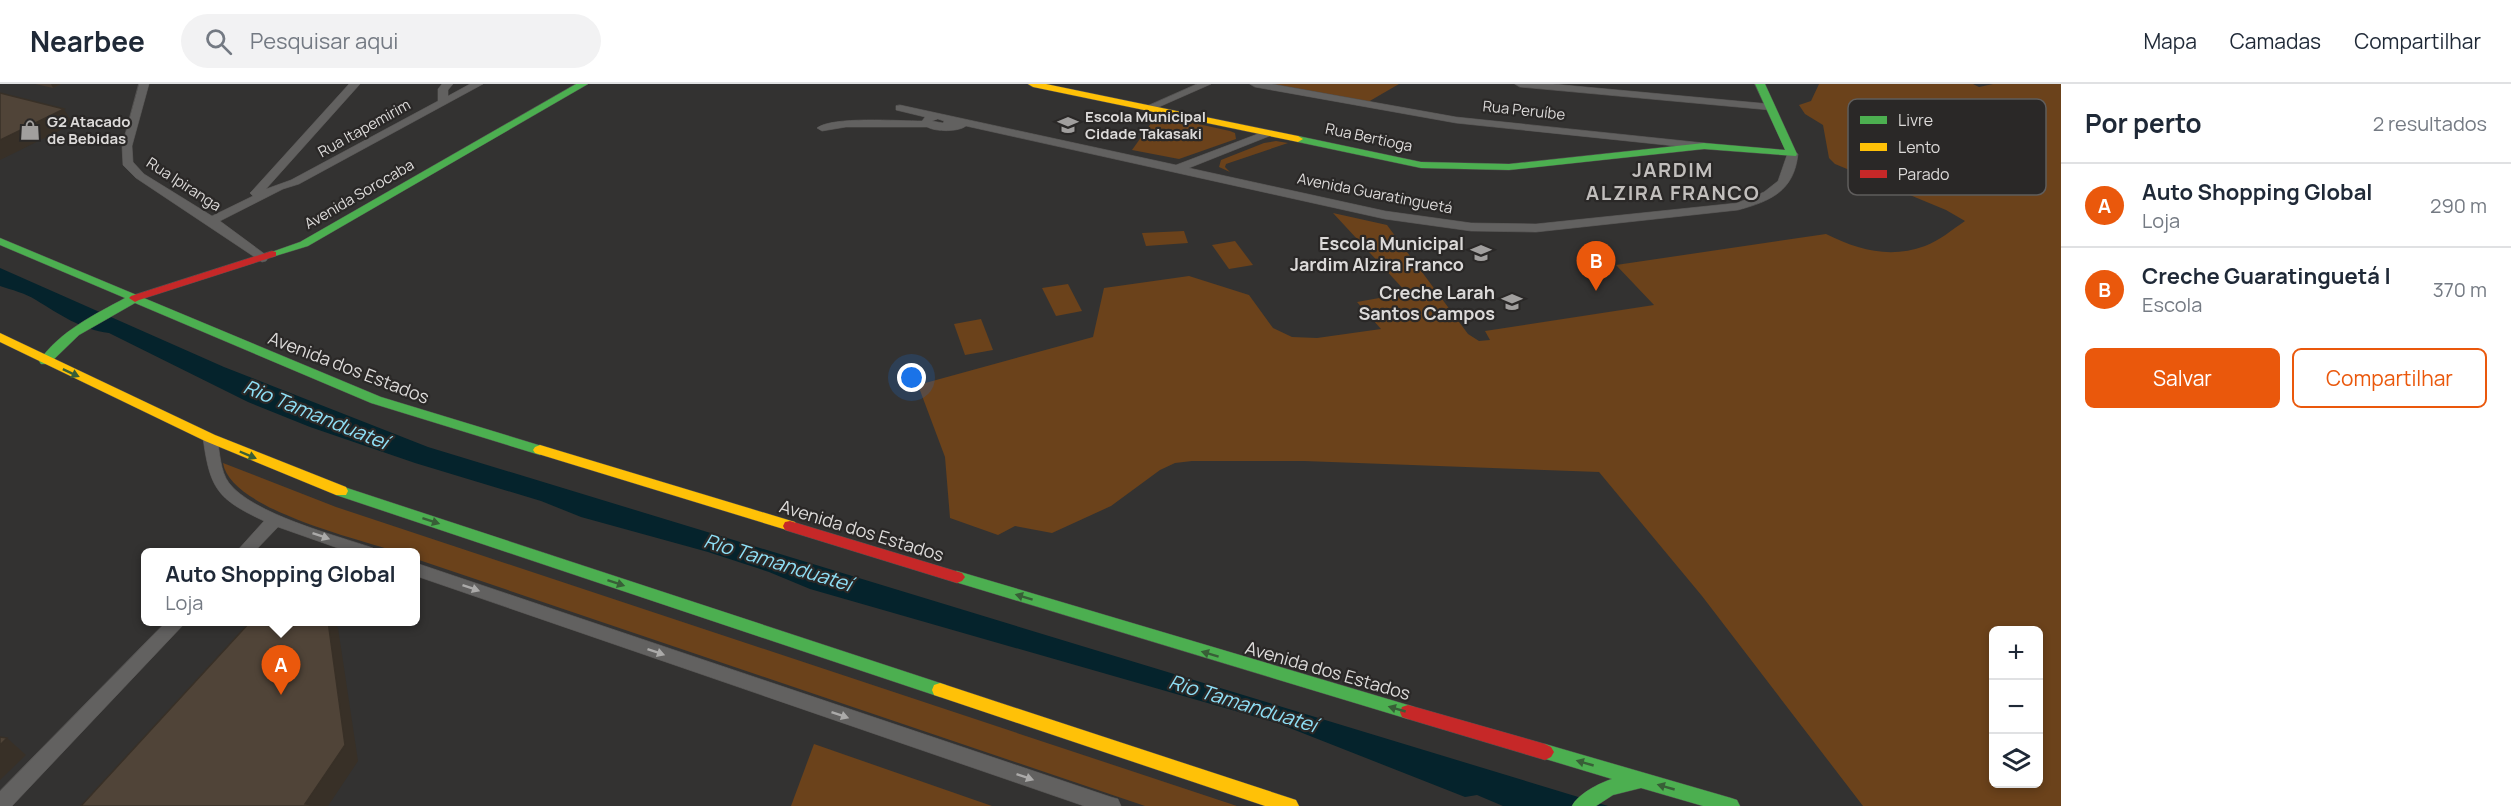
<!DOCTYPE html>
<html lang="pt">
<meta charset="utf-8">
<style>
body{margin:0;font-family:Manrope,sans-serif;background:#f2f2f3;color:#1f2937}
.controls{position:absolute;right:18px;bottom:18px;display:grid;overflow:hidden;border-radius:9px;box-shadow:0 3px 9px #0003}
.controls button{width:54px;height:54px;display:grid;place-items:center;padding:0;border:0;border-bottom:2px solid #e0e1e3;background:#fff;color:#1f2937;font:30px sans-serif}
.you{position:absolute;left:912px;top:294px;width:21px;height:21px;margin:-15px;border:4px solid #fff;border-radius:50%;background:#1a73e8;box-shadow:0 0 0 9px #1a73e833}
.badge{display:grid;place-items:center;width:39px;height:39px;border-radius:50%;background:#ea580c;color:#fff;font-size:20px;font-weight:700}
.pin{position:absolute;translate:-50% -50px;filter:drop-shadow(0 2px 3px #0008)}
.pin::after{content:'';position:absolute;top:32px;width:21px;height:18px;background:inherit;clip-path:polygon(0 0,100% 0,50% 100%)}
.popup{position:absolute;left:141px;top:464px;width:279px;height:78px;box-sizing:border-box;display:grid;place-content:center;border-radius:9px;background:#fff;filter:drop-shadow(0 2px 4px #0005);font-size:20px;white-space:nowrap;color:#747a83}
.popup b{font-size:22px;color:#1f2937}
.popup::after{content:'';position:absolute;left:50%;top:100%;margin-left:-12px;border:12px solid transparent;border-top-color:#fff}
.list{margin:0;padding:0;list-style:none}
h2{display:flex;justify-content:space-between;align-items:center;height:78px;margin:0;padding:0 24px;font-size:26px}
h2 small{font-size:20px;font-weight:400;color:#747a83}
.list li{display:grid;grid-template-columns:39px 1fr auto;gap:18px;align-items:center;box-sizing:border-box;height:84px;padding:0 24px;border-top:2px solid #e0e1e3}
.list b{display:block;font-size:22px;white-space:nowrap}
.list p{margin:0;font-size:20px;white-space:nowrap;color:#747a83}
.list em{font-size:20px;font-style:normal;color:#747a83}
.actions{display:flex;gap:12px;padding:18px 24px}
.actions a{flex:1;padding:14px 0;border:2px solid #ea580c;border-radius:9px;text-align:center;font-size:21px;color:#ea580c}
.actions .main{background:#ea580c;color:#fff}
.icon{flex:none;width:33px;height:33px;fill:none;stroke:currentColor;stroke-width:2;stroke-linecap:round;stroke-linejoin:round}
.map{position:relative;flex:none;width:2061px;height:722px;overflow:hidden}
header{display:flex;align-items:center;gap:36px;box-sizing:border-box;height:84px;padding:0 30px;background:#fff;border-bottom:2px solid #e0e1e3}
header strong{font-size:28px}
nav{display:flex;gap:33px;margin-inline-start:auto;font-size:21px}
.search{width:420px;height:54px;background:#f2f2f3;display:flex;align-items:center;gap:15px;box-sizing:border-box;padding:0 21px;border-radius:33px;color:#747a83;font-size:22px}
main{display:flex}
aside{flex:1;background:#fff}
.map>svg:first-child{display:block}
.green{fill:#6b421b;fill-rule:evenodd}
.water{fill:#05232c}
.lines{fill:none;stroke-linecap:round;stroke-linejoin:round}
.street-casing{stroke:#52504f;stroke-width:1}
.fast-casing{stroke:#52504f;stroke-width:1}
.slow-casing{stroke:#52504f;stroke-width:1}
.jam-casing{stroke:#52504f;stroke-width:1}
.street{fill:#626160;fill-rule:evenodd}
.fast{fill:#4caf50;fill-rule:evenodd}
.slow{fill:#ffc107;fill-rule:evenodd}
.jam{fill:#c62828;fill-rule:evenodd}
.wall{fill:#453a30}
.shaded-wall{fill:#383027}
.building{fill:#504438;stroke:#383027;stroke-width:1.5}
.oneway{fill:#385e37}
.oneway2{fill:#abaaa9}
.labels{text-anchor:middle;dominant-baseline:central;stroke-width:4.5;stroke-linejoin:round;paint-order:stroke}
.far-street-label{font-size:15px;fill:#dcdad9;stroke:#2a2827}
.far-poi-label{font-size:15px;font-weight:bold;fill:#dcdad9;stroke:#2a2827;text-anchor:start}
.poi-label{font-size:18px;font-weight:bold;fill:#dcdad9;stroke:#2a2827;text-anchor:end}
.street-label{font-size:18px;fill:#dcdad9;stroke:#2a2827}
.far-district-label{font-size:20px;font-weight:bold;letter-spacing:1.5px;fill:#c1bebc;stroke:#2a2827}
.water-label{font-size:20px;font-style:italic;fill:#8edef5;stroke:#2a2827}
.key{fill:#2a2827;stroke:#5f5d5c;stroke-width:1.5}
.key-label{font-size:16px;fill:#dcdad9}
</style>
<header>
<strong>Nearbee</strong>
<div class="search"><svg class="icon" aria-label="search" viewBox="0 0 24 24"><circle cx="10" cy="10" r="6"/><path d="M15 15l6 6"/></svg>Pesquisar aqui</div>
<nav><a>Mapa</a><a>Camadas</a><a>Compartilhar</a></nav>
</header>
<main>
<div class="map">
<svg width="2061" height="722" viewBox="0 0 2061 722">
<rect width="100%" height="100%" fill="#333231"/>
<g class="green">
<path d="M1271,0H1399L1368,18Z"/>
<path d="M1819,0H1973L1979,3L1993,0H2061V722H1863L1702,512L1599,388L1304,377H1192L1175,379L1160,386L1111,422L1052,449L1015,442L998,451L950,434L945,373L918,301L1093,253L1104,204L1189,192L1249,211L1273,244L1292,253L1317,254L1381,245L1357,218L1407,209L1333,129L1387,141L1468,250L1479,257L1490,256L1485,247L1654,221L1616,181L1826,150C1858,166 1890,175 1925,162C1939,157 1953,145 1965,137L1946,126L1835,80L1829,74L1823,41L1805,30L1799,21L1811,17ZM2038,546V700H1994V546Z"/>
<path d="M1157,31L1230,47L1235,49L1236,55L1179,75L1132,66Z"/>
<path d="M1276,57L1288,59L1226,80L1225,83L1230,88L1219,83L1221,76L1264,59Z"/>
<path d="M1184,147L1188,159L1146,162L1142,149Z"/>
<path d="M1235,157L1253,181L1229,185L1212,161Z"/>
<path d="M1068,200L1082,227L1056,232L1042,204Z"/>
<path d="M981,235L993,266L965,271L954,240Z"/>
<path d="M223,379L336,423L1237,722H1145L416,475V468H398C358,455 230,425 223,379Z"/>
<path d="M814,660L992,722H791Z"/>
</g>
<path class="water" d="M0,184L224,283L428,363L1608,722H1503L1477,711L1465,713L1277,639L810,505L769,488L708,468L581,433L541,417L415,379L310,343L248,318L109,249C82,246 59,230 36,216C25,209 12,206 0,202Z"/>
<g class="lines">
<g class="street-casing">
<g id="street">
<path d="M139,0H149L132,62L133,78L144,90L212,132L253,112L250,109L252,107L349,0H360L266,105L291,96L438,17V5L442,0H453L448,6V12L470,0H483L299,100L283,105L220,137L266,171L268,174L266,177L262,178L136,94L123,81L122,62Z"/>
<path d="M1197,0H1211L1152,26L1143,24Z"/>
<path d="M1250,0H1272L1456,33L1704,59L1709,62L1704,65L1456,39L1255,3Z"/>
<path d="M1515,0H1553L1770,20L1775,23L1770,26L1520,3Z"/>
<path d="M900,21L1176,81L1268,46L1272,47V51L1189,84L1385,127L1471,139L1536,140L1737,119L1764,108L1778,97L1788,68L1792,67L1798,70C1794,107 1771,117 1738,126L1536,148L1471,147L1385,135L966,42C959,48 936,48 927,43H846L822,47L817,44C832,32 899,37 922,37L925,33L896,26V22ZM938,35L944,37L943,39L932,37Z"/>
<path d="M210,349L217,354C220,368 220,387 229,399C253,430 335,451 373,464L375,468H349L278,443L254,468H236L264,437C217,415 210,405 203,354Z"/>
<path d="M416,479L1111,713L1118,715L1121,722H1084L416,492Z"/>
<path d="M166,538H186L12,722H0V707Z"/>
</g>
</g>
<g class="fast-casing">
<g id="fast">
<path d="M576,0H588L308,162L272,173L266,170L300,158Z"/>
<path d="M1755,0H1765L1797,70L1796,72L1704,65L1509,86L1421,84L1298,58L1293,55L1298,52L1421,78L1509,80L1704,59L1785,66Z"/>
<path d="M0,154L381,313L545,363L547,366L540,371L371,319L135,219L79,251L49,280H41L39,277C60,247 94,231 125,214L0,161Z"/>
<path d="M341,402L940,599L946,601L948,606L946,611L940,613L336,411L334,407L336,403Z"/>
<path d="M957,487L1408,621L1414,623L1416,628L1414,633L1408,635L952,497L949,493L952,489Z"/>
<path d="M1545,660L1731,714L1737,716L1740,722H1703L1641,704L1613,711L1596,722H1572C1578,710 1599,699 1612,695L1539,673L1536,668L1539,663Z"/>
</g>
</g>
<g class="slow-casing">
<g id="slow">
<path d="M1028,0H1046L1298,52L1303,55L1298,58L1033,3Z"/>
<path d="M0,249L215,351L346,403L348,407L346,411H336L205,357L0,258Z"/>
<path d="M540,361L795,438L797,442L795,446L790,447L535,369L533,366L535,363Z"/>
<path d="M940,599L1290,714L1296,716L1299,722H1265L934,611L932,606L934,601Z"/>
</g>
</g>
<g class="jam-casing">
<g id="jam">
<path d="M272,167L276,168V172L139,216L135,218L129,214L131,212Z"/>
<path d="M790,437L962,489L965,493L962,497L957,499L785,446L783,442L785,438Z"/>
<path d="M1408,621L1545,660L1551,663L1554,668L1551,673L1545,676L1408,635L1402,633L1400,628L1402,623Z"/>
</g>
</g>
<use href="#street" class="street"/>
<use href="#fast" class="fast"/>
<use href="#slow" class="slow"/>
<use href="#jam" class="jam"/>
</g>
<path class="wall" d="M35,0H61L53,4Z"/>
<g class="shaded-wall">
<path d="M51,0H61L53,4Z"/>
<path d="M64,25L73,40L0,76V56Z"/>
<path d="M328,537H334L338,544L358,677L328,722H307L305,720Z"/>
<path d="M7,654L26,671L0,696V661Z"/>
</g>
<g class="building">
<path d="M0,9L64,25L0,56Z"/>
<path d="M251,537H328L345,661L305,720L324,722H81Z"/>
<path d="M0,653L7,654L0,661Z"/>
</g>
<defs><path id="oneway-solid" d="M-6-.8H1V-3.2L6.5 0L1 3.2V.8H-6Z" transform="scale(1.5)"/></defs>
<g class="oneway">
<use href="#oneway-solid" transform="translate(71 289) rotate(25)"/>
<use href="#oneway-solid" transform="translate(248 371) rotate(23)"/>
<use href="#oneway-solid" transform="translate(431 437) rotate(18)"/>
<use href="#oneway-solid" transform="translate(616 499) rotate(18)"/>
<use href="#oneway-solid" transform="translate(1024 513) rotate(-163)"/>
<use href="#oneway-solid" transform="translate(1210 570) rotate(-163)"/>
<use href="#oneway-solid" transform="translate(1397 625) rotate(-164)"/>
<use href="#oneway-solid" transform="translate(1585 679) rotate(-164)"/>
<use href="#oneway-solid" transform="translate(1666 703) rotate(-164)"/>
</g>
<g class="oneway2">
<use href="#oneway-solid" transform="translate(321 452) rotate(19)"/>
<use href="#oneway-solid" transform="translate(471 504) rotate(19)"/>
<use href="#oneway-solid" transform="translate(656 568) rotate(19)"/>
<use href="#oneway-solid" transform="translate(840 631) rotate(19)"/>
<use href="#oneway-solid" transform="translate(1025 693) rotate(19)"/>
</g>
<defs>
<g id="school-bare" transform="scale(1.62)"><path d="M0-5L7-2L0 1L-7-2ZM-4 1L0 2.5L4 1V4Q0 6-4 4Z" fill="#a19f9e" stroke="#2a2827" stroke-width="2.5" paint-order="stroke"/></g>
<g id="shop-bare" transform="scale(1.62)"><path d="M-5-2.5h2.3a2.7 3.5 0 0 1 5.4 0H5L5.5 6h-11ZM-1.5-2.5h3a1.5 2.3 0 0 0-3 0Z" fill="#a19f9e" stroke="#2a2827" stroke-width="2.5" paint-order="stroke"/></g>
</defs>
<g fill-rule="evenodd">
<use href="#school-bare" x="1068" y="41"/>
<use href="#shop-bare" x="30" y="46"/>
<use href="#school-bare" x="1481" y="169"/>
<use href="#school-bare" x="1512" y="218"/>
</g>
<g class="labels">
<g class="far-street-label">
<text transform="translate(1524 26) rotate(6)">Rua Peruíbe</text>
<text transform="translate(364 44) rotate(-29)">Rua Itapemirim</text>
<text transform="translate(1369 53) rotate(12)">Rua Bertioga</text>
<text transform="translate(184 100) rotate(33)">Rua Ipiranga</text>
<text transform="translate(1375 109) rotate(11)">Avenida Guaratinguetá</text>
<text transform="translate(359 110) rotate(-30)">Avenida Sorocaba</text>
</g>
<g class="far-poi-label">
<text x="1085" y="32">Escola Municipal<tspan x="1085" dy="17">Cidade Takasaki</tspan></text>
<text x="47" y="37">G2 Atacado<tspan x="47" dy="17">de Bebidas</tspan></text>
</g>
<g class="poi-label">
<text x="1464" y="159">Escola Municipal<tspan x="1464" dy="21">Jardim Alzira Franco</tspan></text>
<text x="1495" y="208">Creche Larah<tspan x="1495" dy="21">Santos Campos</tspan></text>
</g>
<g class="street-label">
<text transform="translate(349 283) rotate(21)">Avenida dos Estados</text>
<text transform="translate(862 446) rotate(17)">Avenida dos Estados</text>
<text transform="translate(1328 586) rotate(16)">Avenida dos Estados</text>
</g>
<g class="far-district-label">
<text x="1673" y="85">JARDIM<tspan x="1673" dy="23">ALZIRA FRANCO</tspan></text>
</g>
<g class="water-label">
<text transform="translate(316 330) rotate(22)">Rio Tamanduateí</text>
<text transform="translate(778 478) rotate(17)">Rio Tamanduateí</text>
<text transform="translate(1243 619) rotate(17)">Rio Tamanduateí</text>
</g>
</g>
<rect x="1848" y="15" width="198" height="96" rx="9" class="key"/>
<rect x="1860" y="32" width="27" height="8" fill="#4caf50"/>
<rect x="1860" y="59" width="27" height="8" fill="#ffc107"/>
<rect x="1860" y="86" width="27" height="8" fill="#c62828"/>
<g class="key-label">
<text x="1898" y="42">Livre</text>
<text x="1898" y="69">Lento</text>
<text x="1898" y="96">Parado</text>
</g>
</svg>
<div class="controls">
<button>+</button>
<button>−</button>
<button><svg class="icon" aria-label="layers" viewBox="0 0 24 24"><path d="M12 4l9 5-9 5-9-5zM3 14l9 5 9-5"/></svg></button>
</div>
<div class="you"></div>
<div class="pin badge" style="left:281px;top:611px">A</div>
<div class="popup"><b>Auto Shopping Global</b>Loja</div>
<div class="pin badge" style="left:1596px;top:207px">B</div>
</div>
<aside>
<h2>Por perto<small>2 resultados</small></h2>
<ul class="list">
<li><span class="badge">A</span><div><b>Auto Shopping Global</b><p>Loja</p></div><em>290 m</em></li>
<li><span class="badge">B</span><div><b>Creche Guaratinguetá I</b><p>Escola</p></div><em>370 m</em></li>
</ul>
<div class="actions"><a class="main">Salvar</a><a>Compartilhar</a></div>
</aside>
</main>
